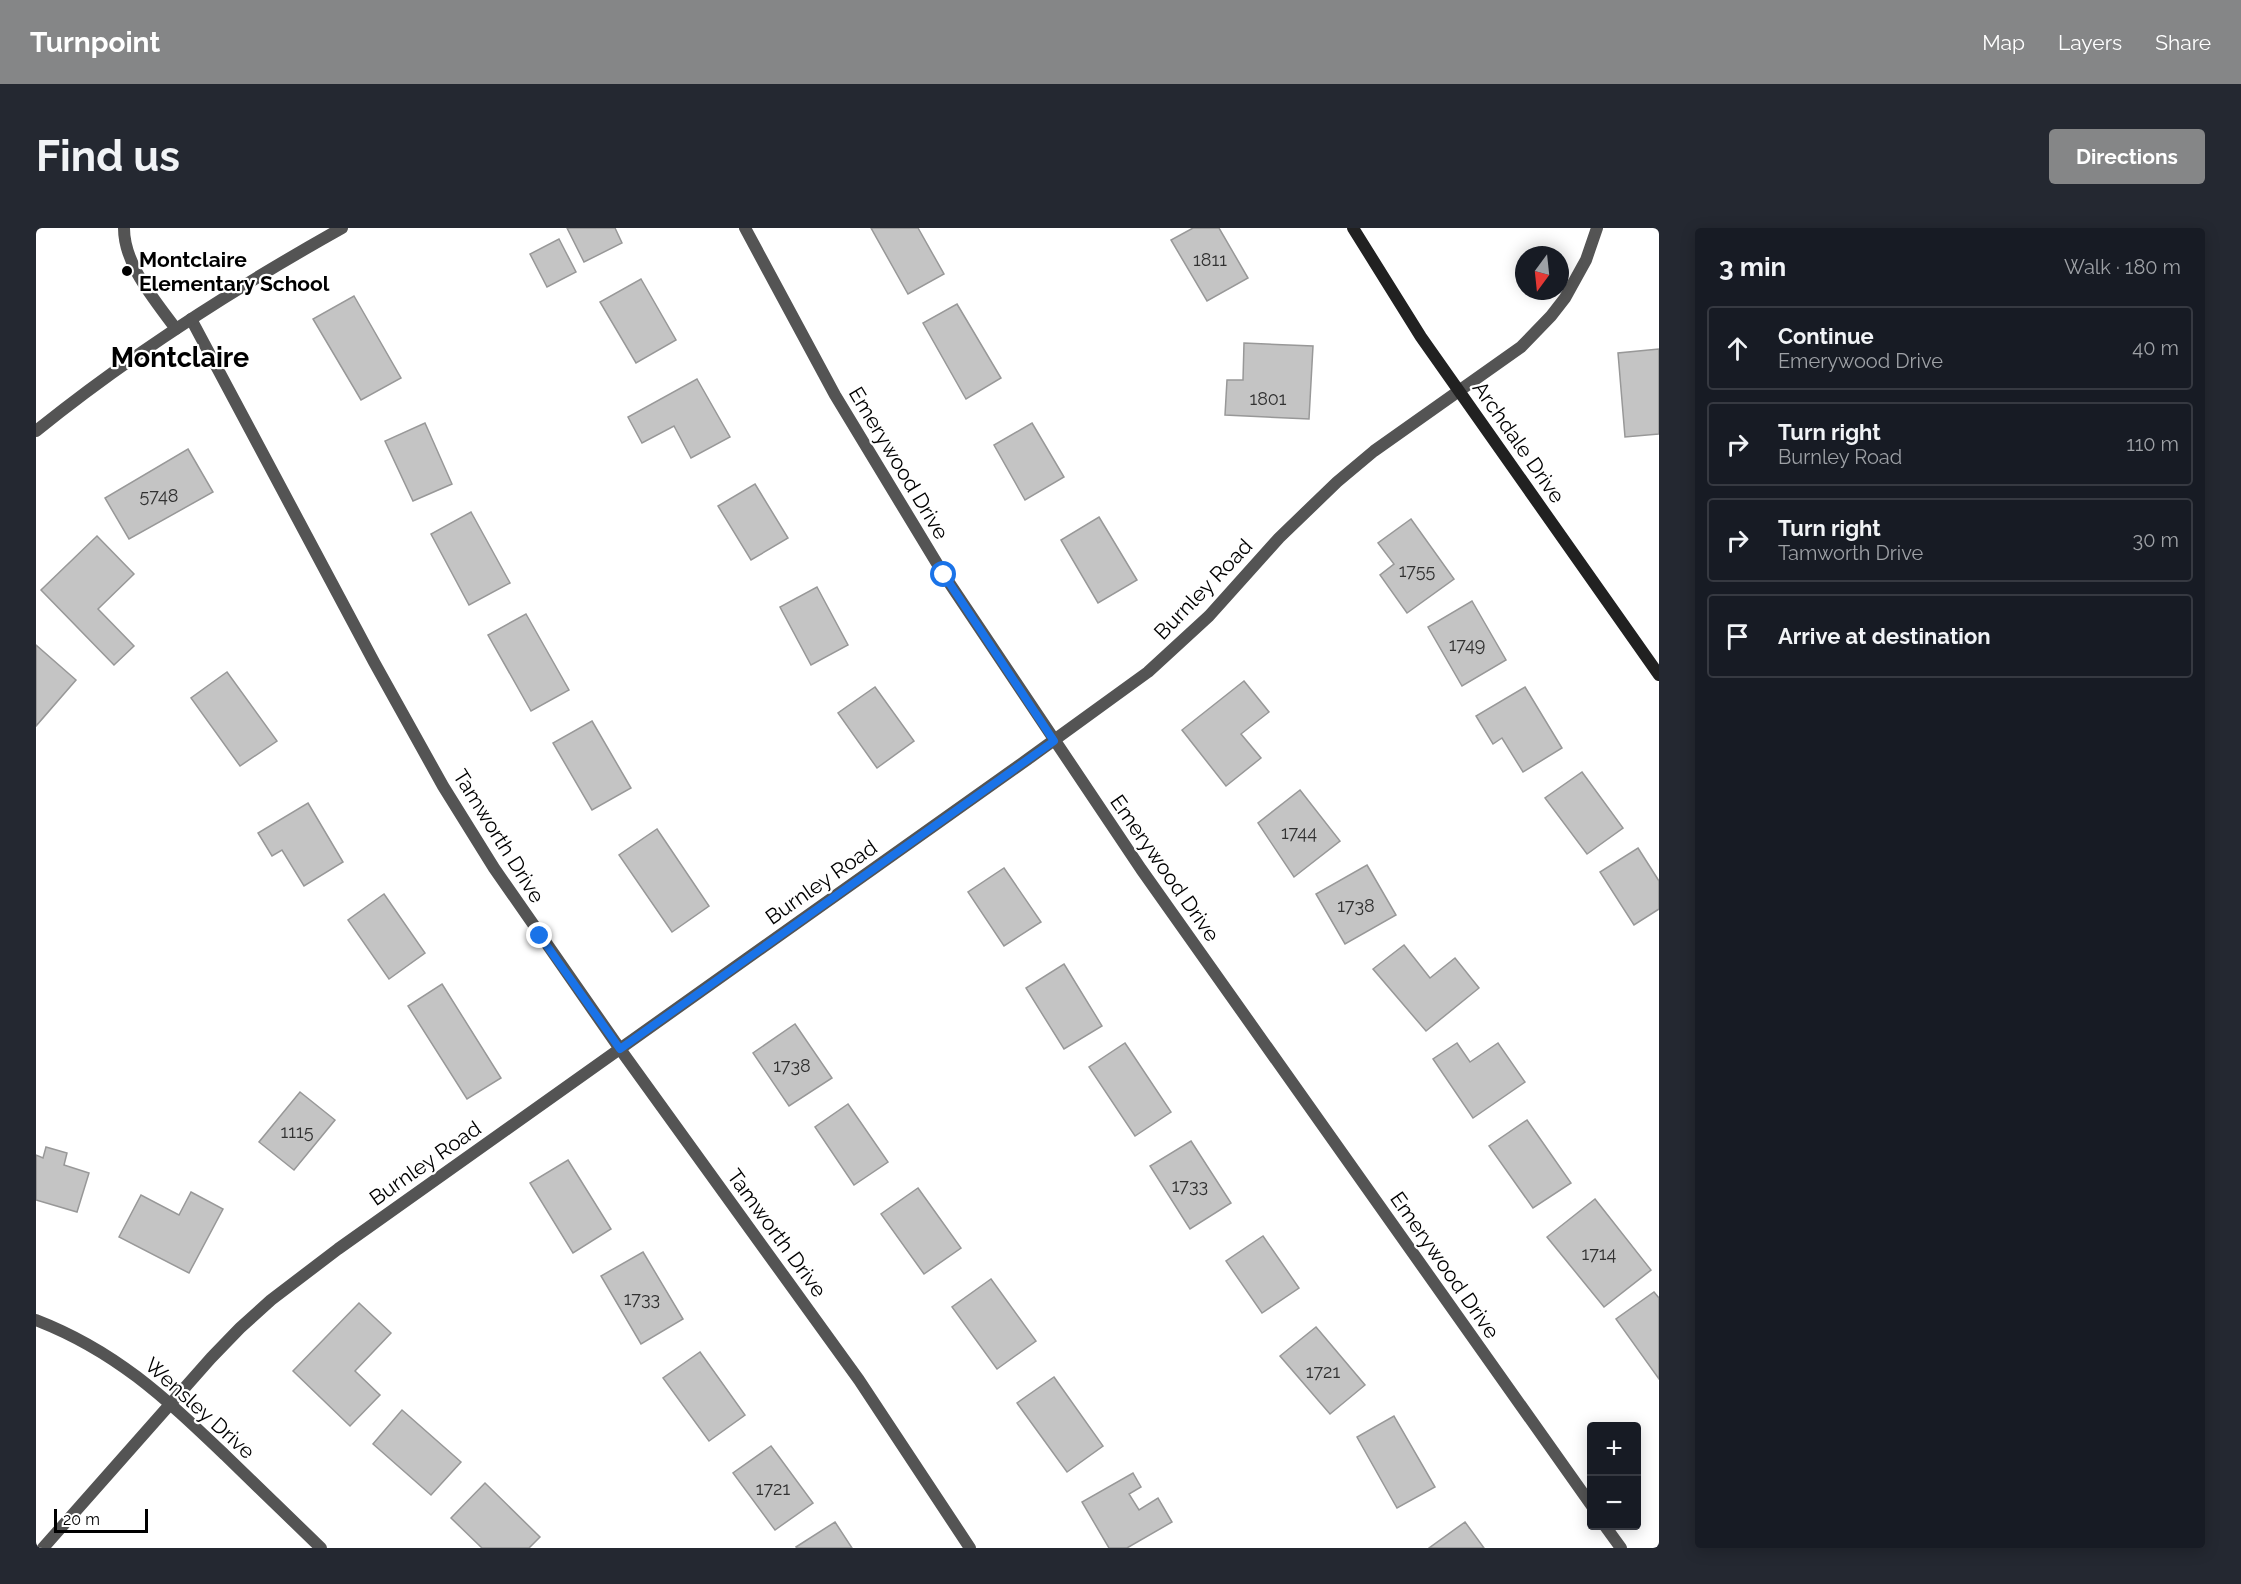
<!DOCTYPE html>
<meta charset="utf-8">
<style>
body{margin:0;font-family:Raleway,sans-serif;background:#242831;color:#f1f3f6}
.controls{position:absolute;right:18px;bottom:18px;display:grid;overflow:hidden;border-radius:6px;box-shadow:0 3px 15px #0003}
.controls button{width:54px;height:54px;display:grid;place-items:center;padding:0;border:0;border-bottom:2px solid #363941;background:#171b24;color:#f1f3f6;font:30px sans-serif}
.compass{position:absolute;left:1479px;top:18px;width:54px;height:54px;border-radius:50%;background:#171b24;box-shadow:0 3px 15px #0003;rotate:195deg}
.scale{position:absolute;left:18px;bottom:15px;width:94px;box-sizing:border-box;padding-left:6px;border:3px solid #000;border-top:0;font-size:16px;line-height:21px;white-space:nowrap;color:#000;-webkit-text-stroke:4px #fff;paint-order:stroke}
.stop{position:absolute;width:18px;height:18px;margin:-14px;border:4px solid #1a73e8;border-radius:50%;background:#fff}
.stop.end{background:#1a73e8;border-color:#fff;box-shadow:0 2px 6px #0008}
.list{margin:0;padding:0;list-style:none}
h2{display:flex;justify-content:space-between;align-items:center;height:78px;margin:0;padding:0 24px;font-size:26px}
h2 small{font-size:20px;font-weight:400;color:#9ea1a6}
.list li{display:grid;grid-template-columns:39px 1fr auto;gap:18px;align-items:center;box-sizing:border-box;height:84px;margin:0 12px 12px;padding:0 12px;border:2px solid #363941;border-radius:6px}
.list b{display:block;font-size:22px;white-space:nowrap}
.list p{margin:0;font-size:20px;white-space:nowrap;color:#9ea1a6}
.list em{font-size:20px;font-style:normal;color:#9ea1a6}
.icon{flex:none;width:33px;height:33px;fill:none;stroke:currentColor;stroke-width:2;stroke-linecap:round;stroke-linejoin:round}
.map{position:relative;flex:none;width:1623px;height:1320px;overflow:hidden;border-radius:6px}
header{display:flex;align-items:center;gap:36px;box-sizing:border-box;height:84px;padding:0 30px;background:#858687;color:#fff}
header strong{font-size:28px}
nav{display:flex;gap:33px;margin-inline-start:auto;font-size:21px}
.intro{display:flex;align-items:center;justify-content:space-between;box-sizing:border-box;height:144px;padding:0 36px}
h1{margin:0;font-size:42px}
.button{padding:15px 27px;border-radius:6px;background:#858687;color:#fff;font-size:21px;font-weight:700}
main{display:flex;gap:36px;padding:0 36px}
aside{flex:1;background:#171b24;border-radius:6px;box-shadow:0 3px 15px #0003}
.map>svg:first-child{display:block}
.building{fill:#c4c4c4;stroke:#989898;stroke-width:1.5}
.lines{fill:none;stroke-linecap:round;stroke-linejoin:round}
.lane{stroke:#545454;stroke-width:12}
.street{stroke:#545454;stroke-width:12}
.secondary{stroke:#212121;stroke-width:12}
.route{stroke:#1a73e8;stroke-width:8}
.poi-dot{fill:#000;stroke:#fff;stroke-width:2}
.labels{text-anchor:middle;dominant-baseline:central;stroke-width:4.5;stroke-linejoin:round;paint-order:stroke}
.number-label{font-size:18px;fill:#313131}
.poi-label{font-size:21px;font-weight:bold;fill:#000;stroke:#fff;text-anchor:start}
.street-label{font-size:21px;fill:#000;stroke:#fff}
.district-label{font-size:27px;font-weight:bold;fill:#000;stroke:#fff}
</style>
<header>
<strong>Turnpoint</strong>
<nav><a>Map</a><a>Layers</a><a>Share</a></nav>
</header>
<div class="intro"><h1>Find us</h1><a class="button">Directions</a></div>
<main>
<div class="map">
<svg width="1623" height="1320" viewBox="0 0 1623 1320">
<rect width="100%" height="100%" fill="#fff"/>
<g class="building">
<path d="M531,0H579L586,15L548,34Z"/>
<path d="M835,0H882L908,46L872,66Z"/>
<path d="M1157,0H1183L1212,50L1171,73L1135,12Z"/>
<path d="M523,11L540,44L511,59L494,26Z"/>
<path d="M605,51L640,112L600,135L564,74Z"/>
<path d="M318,68L365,150L325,172L277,91Z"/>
<path d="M921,76L965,150L930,171L887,95Z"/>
<path d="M1208,115L1277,118L1273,191L1189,187L1191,152H1207Z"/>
<path d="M1623,121V206L1589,209L1582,125Z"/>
<path d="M661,151L694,209L655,230L638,198L606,215L592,189Z"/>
<path d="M389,195L416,256L377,273L349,213Z"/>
<path d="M996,195L1028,249L989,272L958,217Z"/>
<path d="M152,221L177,264L93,311L69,270Z"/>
<path d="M719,256L752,310L715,332L682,278Z"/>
<path d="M435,284L474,355L433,377L395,306Z"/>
<path d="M1063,289L1101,352L1062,375L1025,312Z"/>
<path d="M1375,291L1418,351L1371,385L1344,347L1358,336L1342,315Z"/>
<path d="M61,308L98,346L62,381L98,418L78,437L5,362Z"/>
<path d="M781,359L812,417L775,437L744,379Z"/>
<path d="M1436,373L1470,432L1426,458L1392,399Z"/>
<path d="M490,386L533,462L495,483L452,407Z"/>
<path d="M0,417L40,452L0,498Z"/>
<path d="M191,444L241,513L204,538L155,470Z"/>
<path d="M1208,453L1233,484L1205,506L1225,530L1190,558L1146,502Z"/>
<path d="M839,459L878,513L841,540L802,485Z"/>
<path d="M1489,459L1526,520L1487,544L1466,510L1457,516L1440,488Z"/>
<path d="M556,493L595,560L556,582L517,515Z"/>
<path d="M1546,544L1587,600L1551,626L1509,570Z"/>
<path d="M1264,562L1304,613L1258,649L1222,595Z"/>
<path d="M272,575L307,634L268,658L246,622L236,628L222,605Z"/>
<path d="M621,601L673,678L636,704L583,627Z"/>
<path d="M1602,620L1623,653V681L1598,697L1564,644Z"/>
<path d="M1331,637L1360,687L1309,716L1280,666Z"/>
<path d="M968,640L1005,694L968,718L932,664Z"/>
<path d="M348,666L389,725L353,751L312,692Z"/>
<path d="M1368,717L1394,750L1419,730L1443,760L1390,803L1337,741Z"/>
<path d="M1028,736L1066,798L1028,821L990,760Z"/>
<path d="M406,756L465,850L431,871L372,778Z"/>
<path d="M759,796L796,850L753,878L717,825Z"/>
<path d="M1089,815L1135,884L1099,908L1053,839Z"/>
<path d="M1421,815L1434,834L1462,815L1489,854L1437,890L1397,831Z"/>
<path d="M264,864L299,892L258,942L223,914Z"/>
<path d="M812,876L852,934L818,957L779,899Z"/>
<path d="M1491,892L1535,955L1497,980L1453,918Z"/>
<path d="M1155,913L1195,975L1154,1001L1114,938Z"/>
<path d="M10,919L31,925L28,937L53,945L41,984L0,972V927L7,930Z"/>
<path d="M532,932L575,1001L537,1025L494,955Z"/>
<path d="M882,960L925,1020L888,1046L845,986Z"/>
<path d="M155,964L187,981L153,1045L83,1009L105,967L143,987Z"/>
<path d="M1559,971L1615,1042L1568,1079L1511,1009Z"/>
<path d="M1227,1008L1263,1060L1226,1085L1190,1033Z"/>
<path d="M607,1024L647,1091L605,1116L565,1048Z"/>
<path d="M955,1051L1000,1113L961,1141L916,1079Z"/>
<path d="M1618,1064L1623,1070V1151L1580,1091Z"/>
<path d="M323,1075L355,1105L319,1143L344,1167L314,1198L257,1143Z"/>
<path d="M1280,1099L1329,1157L1294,1186L1244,1128Z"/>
<path d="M664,1124L709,1187L673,1213L627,1150Z"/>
<path d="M1018,1149L1067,1218L1031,1244L981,1175Z"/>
<path d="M366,1182L425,1234L395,1267L337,1216Z"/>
<path d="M1358,1188L1399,1259L1361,1280L1321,1209Z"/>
<path d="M735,1218L777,1275L739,1302L697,1245Z"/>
<path d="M1097,1245L1105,1259L1093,1266L1103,1282L1122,1270L1136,1294L1091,1320H1073L1046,1274Z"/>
<path d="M449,1255L504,1309L493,1320H446L415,1290Z"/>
<path d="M799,1294L816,1320H761L760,1319Z"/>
<path d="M1429,1294L1448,1320H1393Z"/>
</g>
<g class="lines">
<path class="lane" d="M88,0C88,37 119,72 140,101"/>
<g class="street">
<path d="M709,0L799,167L908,347L1105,641L1556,1278"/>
<path d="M155,91L338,434L407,558L458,640L584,821L823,1152L934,1320"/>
<path d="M0,203C95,126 199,60 306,0"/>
<path d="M0,1092C80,1123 128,1169 189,1227C221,1258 253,1289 285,1320"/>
<path d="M1569,1298L1585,1320"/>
<path d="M7,1320L175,1130L204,1100L235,1072L302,1021L992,531L1112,444L1173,388L1243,310L1301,254L1338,223L1485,119L1515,88L1529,70L1550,32L1561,0"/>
</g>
<path class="secondary" d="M1317,0L1385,109L1623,447"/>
</g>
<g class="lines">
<path class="route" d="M504,708L584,821L1018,513L908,347"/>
</g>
<circle class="poi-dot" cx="91" cy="43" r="6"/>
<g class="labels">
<g class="number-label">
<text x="1174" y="31">1811</text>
<text x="1232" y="170">1801</text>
<text x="123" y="267">5748</text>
<text x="1381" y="342">1755</text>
<text x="1431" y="416">1749</text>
<text x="1263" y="604">1744</text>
<text x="1320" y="677">1738</text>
<text x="756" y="837">1738</text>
<text x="261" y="903">1115</text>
<text x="1154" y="957">1733</text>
<text x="1563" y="1025">1714</text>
<text x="606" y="1070">1733</text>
<text x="1287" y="1143">1721</text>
<text x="737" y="1260">1721</text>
</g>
<g class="poi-label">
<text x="103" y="31">Montclaire<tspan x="103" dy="24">Elementary School</tspan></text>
</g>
<g class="street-label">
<text transform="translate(1483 214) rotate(55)">Archdale Drive</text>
<text transform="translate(863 235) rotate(59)">Emerywood Drive</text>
<text transform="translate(1167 361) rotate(-46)">Burnley Road</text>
<text transform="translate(463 608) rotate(58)">Tamworth Drive</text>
<text transform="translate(1129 640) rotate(55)">Emerywood Drive</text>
<text transform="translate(785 654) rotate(-35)">Burnley Road</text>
<text transform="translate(389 935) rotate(-35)">Burnley Road</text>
<text transform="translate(741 1005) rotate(54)">Tamworth Drive</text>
<text transform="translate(1409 1037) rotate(55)">Emerywood Drive</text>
<text transform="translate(164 1180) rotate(42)">Wensley Drive</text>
</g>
<g class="district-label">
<text x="144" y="129">Montclaire</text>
</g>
</g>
</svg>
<div class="controls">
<button>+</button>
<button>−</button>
</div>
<svg class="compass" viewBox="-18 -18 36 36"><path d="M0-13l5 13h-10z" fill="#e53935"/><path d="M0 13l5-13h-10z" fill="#9ea1a6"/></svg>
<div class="scale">20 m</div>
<div class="stop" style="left:908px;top:347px"></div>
<div class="stop end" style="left:504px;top:708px"></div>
</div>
<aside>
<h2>3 min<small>Walk · 180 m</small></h2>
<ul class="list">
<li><svg class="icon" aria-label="ahead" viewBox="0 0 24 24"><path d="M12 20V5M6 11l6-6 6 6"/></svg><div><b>Continue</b><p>Emerywood Drive</p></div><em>40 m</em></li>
<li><svg class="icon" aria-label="right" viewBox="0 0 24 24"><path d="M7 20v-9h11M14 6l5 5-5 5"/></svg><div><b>Turn right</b><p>Burnley Road</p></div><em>110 m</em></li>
<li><svg class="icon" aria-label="right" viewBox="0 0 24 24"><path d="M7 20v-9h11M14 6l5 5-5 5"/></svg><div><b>Turn right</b><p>Tamworth Drive</p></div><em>30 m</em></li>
<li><svg class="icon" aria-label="arrive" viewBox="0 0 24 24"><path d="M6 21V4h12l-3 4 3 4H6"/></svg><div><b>Arrive at destination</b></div></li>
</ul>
</aside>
</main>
